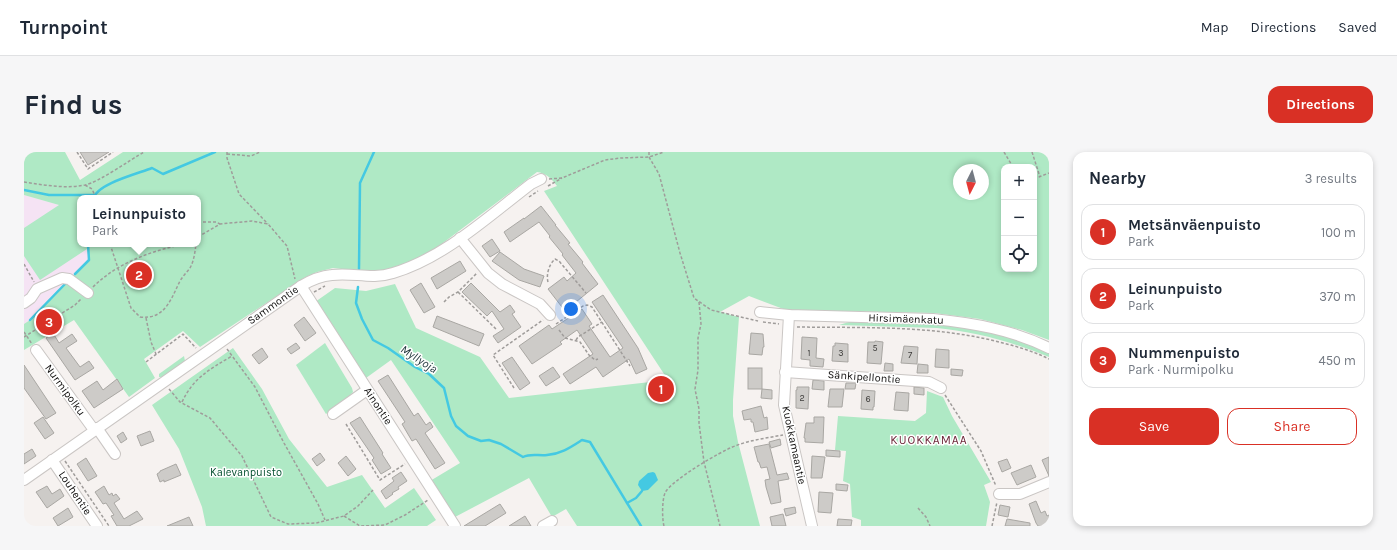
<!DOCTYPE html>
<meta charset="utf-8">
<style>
body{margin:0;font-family:Karla,sans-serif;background:#f6f6f7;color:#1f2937}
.controls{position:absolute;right:12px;top:12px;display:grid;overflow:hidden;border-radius:8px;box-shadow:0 2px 6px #0003}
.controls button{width:36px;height:36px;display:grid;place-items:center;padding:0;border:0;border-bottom:1px solid #e0e1e3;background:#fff;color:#1f2937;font:20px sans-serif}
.compass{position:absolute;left:929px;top:12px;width:36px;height:36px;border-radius:50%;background:#fff;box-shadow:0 2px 6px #0003;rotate:186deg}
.you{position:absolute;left:547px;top:157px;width:14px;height:14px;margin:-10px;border:3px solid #fff;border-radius:50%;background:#1a73e8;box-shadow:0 0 0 6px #1a73e833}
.badge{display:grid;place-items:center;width:26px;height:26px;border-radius:50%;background:#d93025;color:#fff;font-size:13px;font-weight:700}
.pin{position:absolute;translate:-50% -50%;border:2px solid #fff;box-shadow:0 1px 4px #0006}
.popup{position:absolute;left:53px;top:43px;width:124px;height:52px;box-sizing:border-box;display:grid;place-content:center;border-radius:8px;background:#fff;filter:drop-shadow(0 1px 3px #0005);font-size:13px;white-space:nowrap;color:#747a83}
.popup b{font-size:15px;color:#1f2937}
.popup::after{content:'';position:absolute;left:50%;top:100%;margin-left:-8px;border:8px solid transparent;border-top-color:#fff}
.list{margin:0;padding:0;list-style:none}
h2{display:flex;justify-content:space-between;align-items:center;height:52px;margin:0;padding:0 16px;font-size:17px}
h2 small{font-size:13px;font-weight:400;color:#747a83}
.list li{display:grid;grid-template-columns:26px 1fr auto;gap:12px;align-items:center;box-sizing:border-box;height:56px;margin:0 8px 8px;padding:0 8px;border:1px solid #e0e1e3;border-radius:12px}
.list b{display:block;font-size:15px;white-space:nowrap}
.list p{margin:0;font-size:13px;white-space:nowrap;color:#747a83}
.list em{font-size:13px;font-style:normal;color:#747a83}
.actions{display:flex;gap:8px;padding:12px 16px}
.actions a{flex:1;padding:9px 0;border:1px solid #d93025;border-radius:12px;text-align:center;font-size:14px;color:#d93025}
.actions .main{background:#d93025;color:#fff}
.icon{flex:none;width:22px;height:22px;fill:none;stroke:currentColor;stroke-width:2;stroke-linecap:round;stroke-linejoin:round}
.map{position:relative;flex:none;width:1025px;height:374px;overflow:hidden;border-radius:12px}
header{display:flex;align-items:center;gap:24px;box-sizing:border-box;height:56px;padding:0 20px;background:#fff;border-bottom:1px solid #e0e1e3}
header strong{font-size:19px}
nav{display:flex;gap:22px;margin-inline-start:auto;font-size:14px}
.intro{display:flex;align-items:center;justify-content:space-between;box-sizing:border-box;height:96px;padding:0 24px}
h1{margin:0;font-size:28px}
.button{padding:10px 18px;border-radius:12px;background:#d93025;color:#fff;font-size:14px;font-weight:700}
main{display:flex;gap:24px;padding:0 24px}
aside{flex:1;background:#fff;border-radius:12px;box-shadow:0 2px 6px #0003}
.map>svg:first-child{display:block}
.education{fill:#f5e3f4}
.green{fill:#afe9c5;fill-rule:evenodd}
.water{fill:#44c9e2}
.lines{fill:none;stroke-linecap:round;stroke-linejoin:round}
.stream{stroke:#44c9e2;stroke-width:2.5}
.building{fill:#cdcbc8;stroke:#a9a7a3}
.minor-casing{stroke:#cac6c4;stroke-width:12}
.path{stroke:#9f9c9a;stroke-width:1.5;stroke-dasharray:3 2;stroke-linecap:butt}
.minor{stroke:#fff;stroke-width:10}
.labels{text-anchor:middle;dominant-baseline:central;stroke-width:3;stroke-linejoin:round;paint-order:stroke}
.number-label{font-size:9px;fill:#3d3c3a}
.street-label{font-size:11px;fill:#0d0c0b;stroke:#fff}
.park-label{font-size:11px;fill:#04502f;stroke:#fff}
.water-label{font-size:12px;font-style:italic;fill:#1d3338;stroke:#fff}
.neighbourhood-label{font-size:12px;letter-spacing:1px;fill:#6e283a;stroke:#fff}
</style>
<header>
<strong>Turnpoint</strong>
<nav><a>Map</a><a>Directions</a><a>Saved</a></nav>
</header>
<div class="intro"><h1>Find us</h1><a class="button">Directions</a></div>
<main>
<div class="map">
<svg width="1025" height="374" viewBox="0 0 1025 374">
<rect width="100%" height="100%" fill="#f6f2f0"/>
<path class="education" d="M0,43L35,53L56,92L64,97L65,108L6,168L0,172Z"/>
<g class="green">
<path d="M0,0H41L56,28L99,0H1025V188L998,178L956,167L910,161L762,158L725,144L696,160L715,165L709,248V264L714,290L736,374H553L542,357L528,365L505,326L431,365L406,329L436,311L367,208L342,226L291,150L311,136L342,139L371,132L392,176L456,205L485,246L644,228L520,39L533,34C528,27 522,21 513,20L411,97L387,110L361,118H326L309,116L293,120L280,126L176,195L159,179L120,207L131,226L105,245L50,168L0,198V172L6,168L65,108L63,97L16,128L0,104V76L35,53L0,43ZM980,15H1010V117H980ZM935,18H959V42H935ZM56,46H174V92H56Z"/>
<path d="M825,170L918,171L948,176L995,188L1025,201V205C989,190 952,180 913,176L815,173Z"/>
<path d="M301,191L328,236L329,240L324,246L302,262L272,213Z"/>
<path d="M209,196L238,237L265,287L303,335L338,323L361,356L390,336L412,368L403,374H182L178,355L155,297L128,253Z"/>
<path d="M160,204L161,209L138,225H135V222Z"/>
<path d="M903,239L919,245L928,264L967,330L960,333L966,350L962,374H837V368L828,365L826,332L819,329L822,299L811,298L814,264L891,269L902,261Z"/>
</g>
<path class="water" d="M629,320L631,321L634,328L624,338L618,339L614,333L615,329L624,321Z"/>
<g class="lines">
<g class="stream">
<path d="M0,38L25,43H71"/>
<path d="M70,46C72,32 116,21 128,16L139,22L191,0"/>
<path d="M335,117L336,31L350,0"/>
<path d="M51,122L65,108L64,92"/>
<path d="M334,135L332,151L338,167L349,188L364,196L391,215L405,222L420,236L427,264L432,274L444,284L457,289L465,288L477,292L499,305C507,301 514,304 523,303C537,302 547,295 558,288L566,290L617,374"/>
<path d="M6,168L42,131"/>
<path d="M603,351L612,346L618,339"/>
</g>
</g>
<g class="building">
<path d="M56,0H85L64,13Z"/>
<path d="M517,54L532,73H531L546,91L544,92L559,110L558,111L574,132L541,159L524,137L540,125L543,129L552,121L538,103L539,102L525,85L526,84L515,70L486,90L480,80L500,66V67Z"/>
<path d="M468,87L476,99L466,105L458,94Z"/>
<path d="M476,100L500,117L520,124L516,135L495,128L468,109Z"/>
<path d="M436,109L442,119L413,137L407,126Z"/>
<path d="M397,131L411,155L400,161L386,138Z"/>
<path d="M447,131L476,160L486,153L491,160L488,162L497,175L474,191L469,184L480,177L468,159L463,164L438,140Z"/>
<path d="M579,143L614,196L623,217L612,222L605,207L579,225L572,215L546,232L539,222L569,202L553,178L536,190L538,192L508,212L495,194L525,173L528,177L558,157L568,172L565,174L586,205L599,196L568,150Z"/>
<path d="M413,164L460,182L455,194L409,175Z"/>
<path d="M280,165L292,181L281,189L270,173Z"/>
<path d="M29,181L35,191L48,182L53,189L42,196L56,215L65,209L70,216L51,228L22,186Z"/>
<path d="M727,181L739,182L740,195H739L738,203L725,202Z"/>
<path d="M778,185L793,186L792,206L800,207L799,215L786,214V208L777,207Z"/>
<path d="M851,189L859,190L857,212L843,211L844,190H851Z"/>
<path d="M272,191L276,196L267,202L263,197Z"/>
<path d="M811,191L824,192V210L808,209L809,194H811Z"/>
<path d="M880,194L894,195L893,212L877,211Z"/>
<path d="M238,196L244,205L235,212L228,203Z"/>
<path d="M912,197L925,198V216L911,215Z"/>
<path d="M488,205L506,231L496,238L478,211Z"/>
<path d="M861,211L869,212V219H860Z"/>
<path d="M894,212L904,213V221H893Z"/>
<path d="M0,213L32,261L22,267L0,236Z"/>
<path d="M529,215L536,225L522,234L515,224Z"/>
<rect x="724" y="216" width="14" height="21"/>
<path d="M927,217L939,218L938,224L927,223Z"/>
<path d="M364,223L390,264L394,261L402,273L406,270L409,275L401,281L421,311L411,317L392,287L388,289L378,272L381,270L354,229Z"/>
<path d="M93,227L99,237L70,256L58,239L73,229L79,238Z"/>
<path d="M789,228L800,229V238L788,237Z"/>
<path d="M822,231H832L831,237H821Z"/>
<path d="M773,235H785L784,257L772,256V238H773Z"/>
<path d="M890,235L900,236V243L890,242Z"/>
<path d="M738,237L748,238V247L737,246Z"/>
<path d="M806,237H820L818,255H804Z"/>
<path d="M838,238L851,239L850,255H849V258L837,257Z"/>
<path d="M872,240L885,241L884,259L870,258Z"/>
<path d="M737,254L740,266L743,265L744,277L731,280L729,270H727V267L720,268L718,259Z"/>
<path d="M19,265L30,281L21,287L10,271Z"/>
<path d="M336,265L359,301L358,302L367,316L357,322L348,308L350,306L326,271Z"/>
<path d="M790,265H800L799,291L781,290V286H780L782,271H790Z"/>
<path d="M126,279L130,289L117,294L113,284Z"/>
<path d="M99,280L103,287L97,291L93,284Z"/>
<path d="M756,287L757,293L747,296L745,290Z"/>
<path d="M745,292L753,323L763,321L765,327L754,329L757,350L747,352L742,335L741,328L746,327L743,315L737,316L735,310H734L730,295Z"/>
<path d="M8,297L12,304L0,312V302Z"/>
<path d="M802,298L816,299V305L802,304Z"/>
<path d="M296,301L301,308L293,314L288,307Z"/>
<path d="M322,304L332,317L324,324L314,311Z"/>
<path d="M788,304L801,305L798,326H787Z"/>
<path d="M1025,305V324L1018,308Z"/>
<path d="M62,306L73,324L64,329L53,312Z"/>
<path d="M983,307L987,316L978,320L974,310Z"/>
<path d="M152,312L157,323L140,330V328L136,330L133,322L136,320V319Z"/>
<path d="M1007,313L1012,325L993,333L987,321Z"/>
<path d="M377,320L383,329L374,335L375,337L368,341L369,342L362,347L357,339L370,329L368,326Z"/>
<path d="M812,332L824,333L823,339L812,338Z"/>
<path d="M23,334L28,342L36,337L40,344L23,356L12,340Z"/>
<path d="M80,334L85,343L88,341L89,344L92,342L96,347L90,351L100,367L113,359L119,367L105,374H93L87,364L90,363L82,351L79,352L71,340Z"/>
<path d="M795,340L809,341L807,361L794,360Z"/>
<path d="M1012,349L1017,361L1021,359L1023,364L1025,363V374H1014L1012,371L1005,352Z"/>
<path d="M476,352L482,361L461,374H440Z"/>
<path d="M976,353L986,355L984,365L974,363Z"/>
<path d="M771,355L772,361L762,364L760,357Z"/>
<path d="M44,356L49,365L34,374L29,366Z"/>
<path d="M759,362L762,374H748L746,365Z"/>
<path d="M501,364L507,374H485Z"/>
<path d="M165,365L169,374H143Z"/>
<path d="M814,367L828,368L827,374H813Z"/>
<path d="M983,367L1006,371V374H981Z"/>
</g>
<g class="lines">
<g class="minor-casing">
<g id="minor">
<path d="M436,86L464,121L478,132L516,152L526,163"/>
<path d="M277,134L431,374"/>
<path d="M0,151L7,146L13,137L38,126L45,127L64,141"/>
<path d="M736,160L765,163L909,167C949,171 989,178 1025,196"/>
<path d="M765,163L760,253L788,374"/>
<path d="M12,198L70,278"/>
<path d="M761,220L905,230L917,236"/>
<path d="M309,262L343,238"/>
<path d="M73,276L91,302"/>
<path d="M28,308L73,374"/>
<path d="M0,328L277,134C287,128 296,124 308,123C329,120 347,128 369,121C420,106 465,64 507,32L517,27"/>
<path d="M975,342H996L1025,330"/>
<path d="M519,374L528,369"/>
</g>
</g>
<g class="path">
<path d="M53,0L64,17L89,0"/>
<path d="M203,0V6L215,42L244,72"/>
<path d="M625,0V5L635,22L656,101L670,146L687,158L734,169"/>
<path d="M980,0L989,15"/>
<path d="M1008,0L1016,25"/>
<path d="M203,2L227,4L236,0"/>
<path d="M525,27L538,26L581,8L596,6L625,5L640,0"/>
<path d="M1010,27L1025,21"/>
<path d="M0,30C20,33 41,37 61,33C75,30 106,8 120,0"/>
<path d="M61,33L68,37L72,46"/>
<path d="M524,34L538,26"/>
<path d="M505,45L514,39"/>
<path d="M174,70H192L196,72"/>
<path d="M174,85L196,72L228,69L244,72L263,94L271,127"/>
<path d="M86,92L107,156L116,165C141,168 147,147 156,129C159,124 163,120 166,116C170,109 171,100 172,92"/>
<path d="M0,112L10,130"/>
<path d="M524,130C522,123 525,112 531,107L535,109L562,141"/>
<path d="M69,135C93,111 127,99 160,92"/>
<path d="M290,140L301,134"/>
<path d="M434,140L472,177"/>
<path d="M420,150L425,145L434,140L453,121"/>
<path d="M675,150L677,172L674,186V218L671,237L675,257V271L680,310L696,374"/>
<path d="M122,166L127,190L132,202"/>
<path d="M739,170L755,172"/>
<path d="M532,172L559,154L563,153L568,155L606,214"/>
<path d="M773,175C842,176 912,173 979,191C995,195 1011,200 1025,207"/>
<path d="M535,178L541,186L556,190L565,203L571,208L574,207"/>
<path d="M0,180L8,192"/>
<path d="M0,185L51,153L58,146"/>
<path d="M552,188L554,185L578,170"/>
<path d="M203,197L231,235L260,291L294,352L301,368"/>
<path d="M122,210L159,182L172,196"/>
<path d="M490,236L469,203L519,168"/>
<path d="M145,237L156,250L186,266L218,304L247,365L264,372L292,371L320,364L334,354L349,338"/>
<path d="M921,243L957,299L972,334"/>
<path d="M158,250C170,225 185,218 208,204"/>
<path d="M322,272L356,328L381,312"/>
<path d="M41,309L85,374"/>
<path d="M894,356L902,365L906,374"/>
<path d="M320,364L336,374L361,373L381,363L404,348"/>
<path d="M640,374C638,367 638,348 641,341C646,329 697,299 711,294C726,288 743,286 759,283"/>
<path d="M968,374L973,350"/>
</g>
<use href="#minor" class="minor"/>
</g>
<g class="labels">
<g class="number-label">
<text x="851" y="196">5</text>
<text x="785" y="201">1</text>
<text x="817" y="201">3</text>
<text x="886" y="203">7</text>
<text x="778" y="246">2</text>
<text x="844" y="247">6</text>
</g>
<g class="street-label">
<text transform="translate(249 153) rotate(-35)">Sammontie</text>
<text transform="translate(882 167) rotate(2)">Hirsimäenkatu</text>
<text transform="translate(840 225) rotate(4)">Sänkipellontie</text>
<text transform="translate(41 238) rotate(54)">Nurmipolku</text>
<text transform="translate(354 254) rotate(57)">Ainontie</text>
<text transform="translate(770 293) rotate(78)">Kuokkamaantie</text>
<text transform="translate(51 341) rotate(56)">Louhentie</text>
</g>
<g class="park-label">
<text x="222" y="320">Kalevanpuisto</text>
</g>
<g class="water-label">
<text transform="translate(395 207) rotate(33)">Myllyoja</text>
</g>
<g class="neighbourhood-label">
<text x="905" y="288">KUOKKAMAA</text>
</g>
</g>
</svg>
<div class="controls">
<button>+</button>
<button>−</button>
<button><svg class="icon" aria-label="locate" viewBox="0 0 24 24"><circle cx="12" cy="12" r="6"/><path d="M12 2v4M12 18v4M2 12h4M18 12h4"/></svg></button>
</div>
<svg class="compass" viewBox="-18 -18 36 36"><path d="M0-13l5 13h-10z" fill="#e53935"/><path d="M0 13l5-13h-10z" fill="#747a83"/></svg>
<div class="you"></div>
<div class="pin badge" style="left:637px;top:237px">1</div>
<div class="pin badge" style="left:115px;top:123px">2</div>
<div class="popup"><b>Leinunpuisto</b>Park</div>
<div class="pin badge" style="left:25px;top:170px">3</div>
</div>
<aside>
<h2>Nearby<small>3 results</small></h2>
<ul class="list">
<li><span class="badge">1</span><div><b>Metsänväenpuisto</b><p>Park</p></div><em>100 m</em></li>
<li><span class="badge">2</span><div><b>Leinunpuisto</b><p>Park</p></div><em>370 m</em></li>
<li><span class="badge">3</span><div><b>Nummenpuisto</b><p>Park · Nurmipolku</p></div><em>450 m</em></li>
</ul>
<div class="actions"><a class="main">Save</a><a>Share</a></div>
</aside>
</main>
